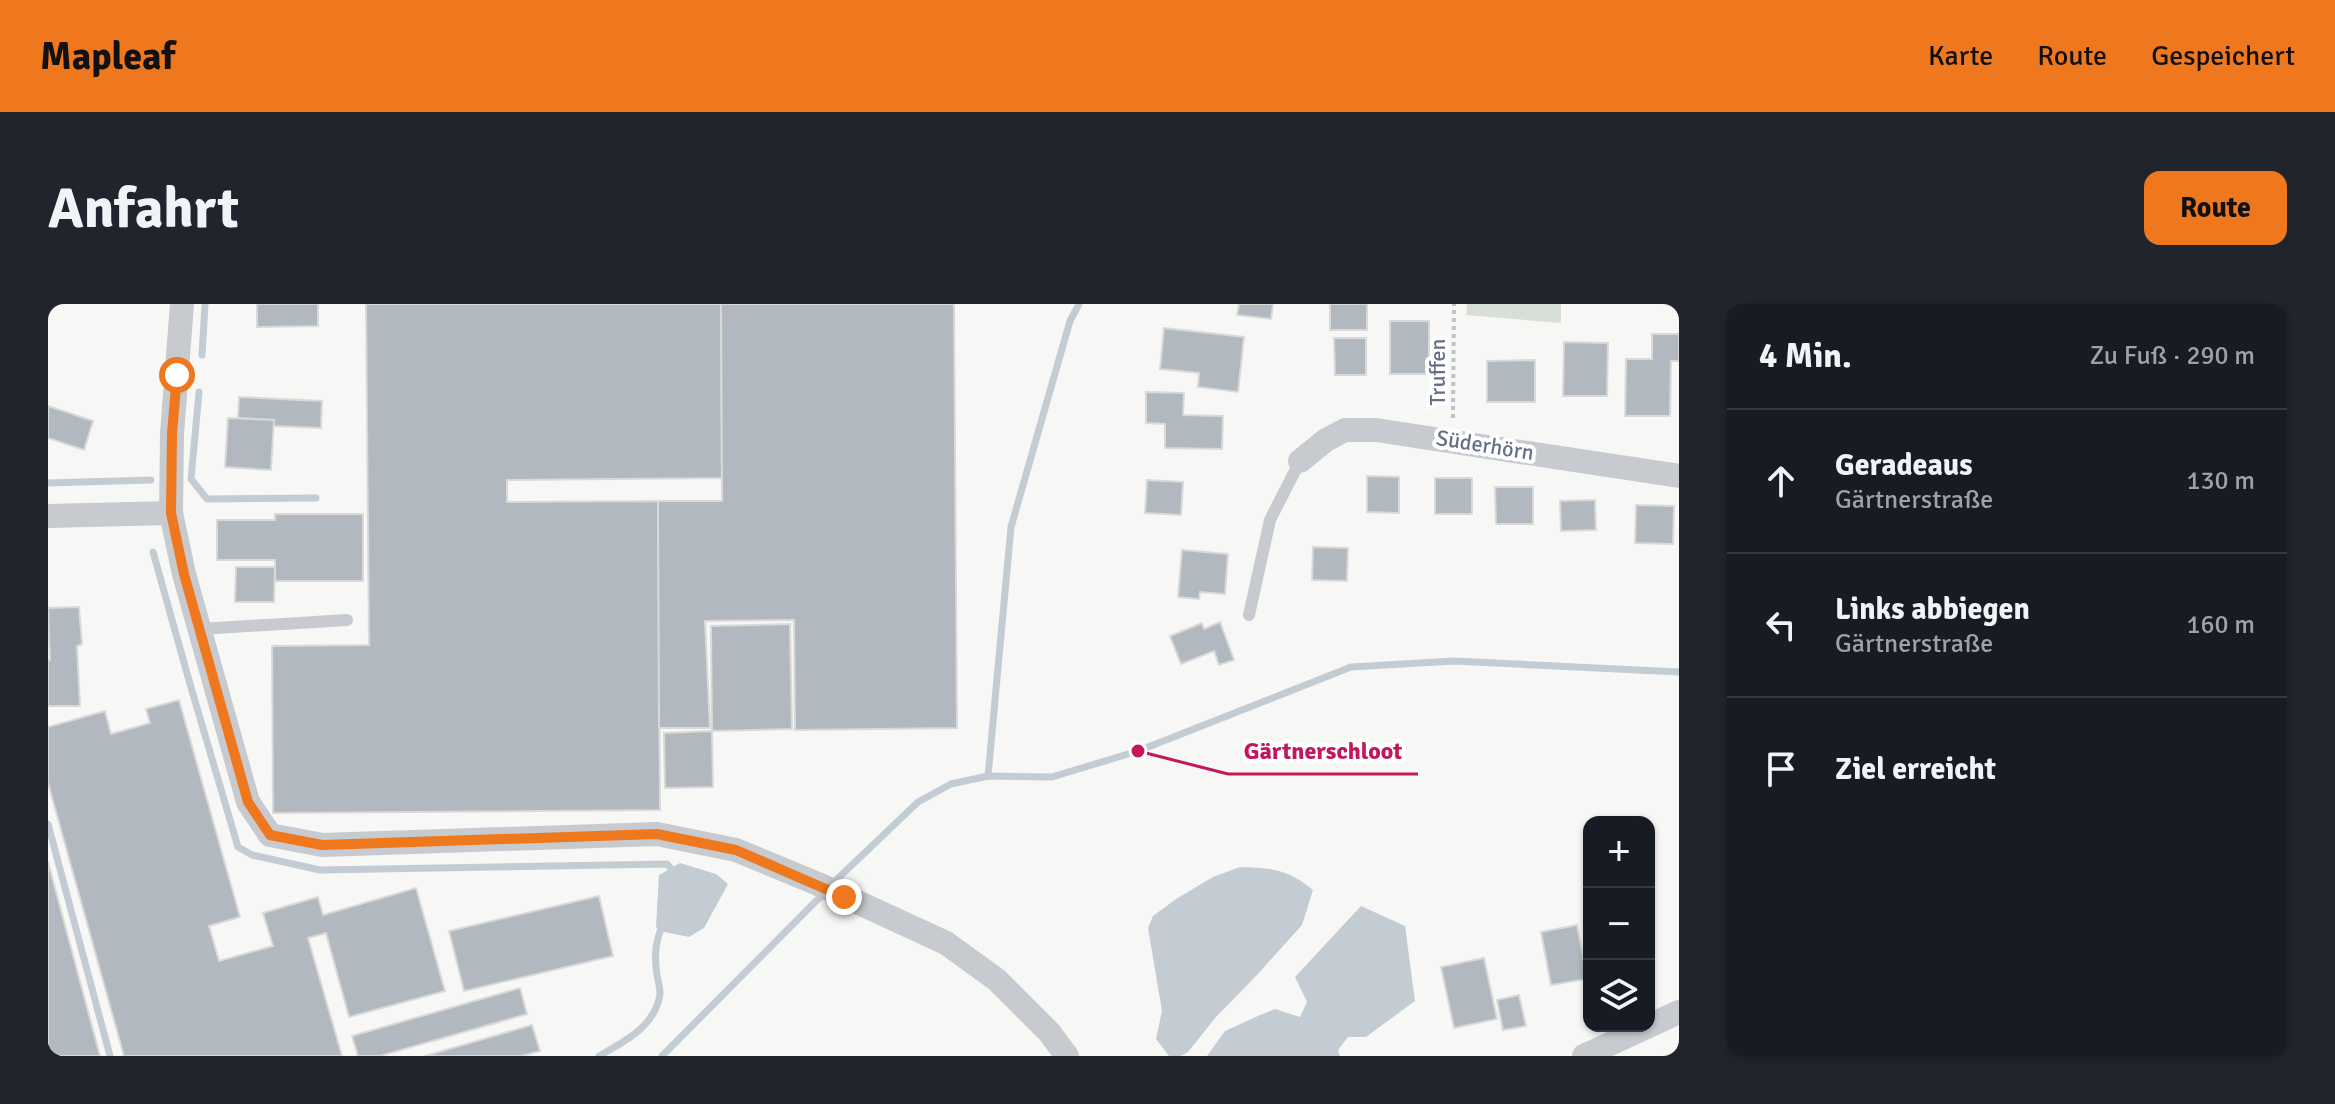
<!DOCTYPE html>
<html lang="de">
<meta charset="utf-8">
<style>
body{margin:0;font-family:Signika,sans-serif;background:#20242c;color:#f1f3f6}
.controls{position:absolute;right:24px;bottom:24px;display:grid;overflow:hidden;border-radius:16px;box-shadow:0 2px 6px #0004}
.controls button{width:72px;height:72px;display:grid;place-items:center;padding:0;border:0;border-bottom:2px solid #363941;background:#171b24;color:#f1f3f6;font:40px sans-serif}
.stop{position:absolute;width:24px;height:24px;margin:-18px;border:6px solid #ef771e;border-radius:50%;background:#fff}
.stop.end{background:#ef771e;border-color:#fff;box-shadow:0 2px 8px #0008}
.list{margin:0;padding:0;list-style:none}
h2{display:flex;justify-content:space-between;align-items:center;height:104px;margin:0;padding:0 32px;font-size:34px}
h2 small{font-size:26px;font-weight:400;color:#9ea1a6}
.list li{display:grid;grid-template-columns:52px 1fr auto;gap:24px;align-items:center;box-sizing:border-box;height:144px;padding:0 32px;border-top:2px solid #363941}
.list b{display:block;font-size:30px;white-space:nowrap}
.list p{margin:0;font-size:26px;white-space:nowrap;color:#9ea1a6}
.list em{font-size:26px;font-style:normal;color:#9ea1a6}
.icon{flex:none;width:44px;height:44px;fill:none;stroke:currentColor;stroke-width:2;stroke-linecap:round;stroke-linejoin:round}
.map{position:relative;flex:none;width:1631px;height:752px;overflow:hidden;border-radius:16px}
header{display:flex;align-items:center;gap:48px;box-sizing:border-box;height:112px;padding:0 40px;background:#ef771e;color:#111}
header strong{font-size:38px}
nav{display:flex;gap:44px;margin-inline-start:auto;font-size:28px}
.intro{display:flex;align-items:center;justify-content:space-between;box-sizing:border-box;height:192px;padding:0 48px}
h1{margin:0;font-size:56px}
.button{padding:20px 36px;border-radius:16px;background:#ef771e;color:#111;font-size:28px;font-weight:700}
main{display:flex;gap:48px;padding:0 48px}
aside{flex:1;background:#171b24;border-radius:16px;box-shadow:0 2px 6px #0004}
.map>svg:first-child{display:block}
.green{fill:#d7e0d6}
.water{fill:#c4ccd3}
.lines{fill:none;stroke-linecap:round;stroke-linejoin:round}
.stream{stroke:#c4ccd3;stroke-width:7}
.building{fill:#b2b8bf;stroke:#d9dad7;stroke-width:2}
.path{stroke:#c1c2c5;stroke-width:4;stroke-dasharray:4 4;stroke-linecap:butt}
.lane{stroke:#c7cace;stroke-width:12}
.street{stroke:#c7cace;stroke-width:24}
.route{stroke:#ef771e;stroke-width:10}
.labels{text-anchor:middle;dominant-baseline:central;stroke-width:8;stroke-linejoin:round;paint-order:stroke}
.street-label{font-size:22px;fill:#657188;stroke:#fff}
.leader{fill:none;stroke:#c2185b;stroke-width:3}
.callout-dot{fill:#c2185b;stroke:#fff;stroke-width:3}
.callout-label{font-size:24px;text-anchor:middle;font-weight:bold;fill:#c2185b;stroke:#fff;stroke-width:8;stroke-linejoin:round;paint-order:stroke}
</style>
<header>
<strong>Mapleaf</strong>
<nav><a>Karte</a><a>Route</a><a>Gespeichert</a></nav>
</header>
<div class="intro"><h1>Anfahrt</h1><a class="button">Route</a></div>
<main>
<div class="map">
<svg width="1631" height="752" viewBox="0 0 1631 752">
<rect width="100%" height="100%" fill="#f7f8f5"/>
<path class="green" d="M1419,0H1513V19L1418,11Z"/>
<g class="water">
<path d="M632,559L668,570L680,580L656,624L641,633L612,627L608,623L611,571Z"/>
<path d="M1192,563C1225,564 1239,565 1265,586L1254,621L1209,671L1168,713L1140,748L1133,752H1121L1108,735L1114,707L1100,624L1105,612L1128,595L1165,573Z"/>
<path d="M1313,602L1357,622L1367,697L1318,733H1300L1290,746L1292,752H1159L1177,727L1212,711L1227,705L1252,713L1259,698L1247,673Z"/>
</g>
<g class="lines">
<g class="stream">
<path d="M154,51L157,0"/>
<path d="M151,88L143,175L159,195L268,194"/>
<path d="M0,179L103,176"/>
<path d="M105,248L142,380L190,543L204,551L272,566L619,560L626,568"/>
<path d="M940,472L963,223L1022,17L1031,0"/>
<path d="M0,520L62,752"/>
<path d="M784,580L870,498L903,480L940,472L1004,473L1090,447L1303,363L1406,357L1631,368"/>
<path d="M551,752C577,737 607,723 612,690C612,684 610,676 609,671C606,653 607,636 615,621"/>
<path d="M614,752L776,589"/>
</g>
</g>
<g class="building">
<path d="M209,0H270V22L209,23Z"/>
<path d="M318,0H673L674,174L459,176V198L610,197L612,506L225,509L224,342L321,341Z"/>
<path d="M673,0H906L909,424L747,426L746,316L657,317L662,424H611L610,197H674Z"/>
<path d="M1191,0H1225L1223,15L1189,11Z"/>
<rect x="1282" y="0" width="37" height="26"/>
<rect x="1342" y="17" width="39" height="53"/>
<path d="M1116,24L1196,33L1190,88L1150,83L1151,69L1112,65Z"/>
<path d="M1604,30H1631V57H1623L1622,112H1577L1578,55H1604Z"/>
<path d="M1286,34H1318V71H1287Z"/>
<path d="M1516,38L1560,39L1559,92H1515Z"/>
<path d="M1487,56V98H1439V57Z"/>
<path d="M1098,88L1136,89L1135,111L1175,112L1174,145L1117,144V120L1098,119Z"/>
<path d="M191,93L274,97L273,124L226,122V116L190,114Z"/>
<path d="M0,102L45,117L36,146L0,134Z"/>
<path d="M180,114L226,116L223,166L177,163Z"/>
<path d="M1319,172L1351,173V209L1319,208Z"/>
<rect x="1387" y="174" width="37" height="36"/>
<path d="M1099,176L1135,178L1133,211L1097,209Z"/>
<path d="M1447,183H1485V220H1448Z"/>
<path d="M1547,196L1548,226L1513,227L1512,197Z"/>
<path d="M1588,201L1626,202L1625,240L1587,239Z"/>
<path d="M227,210H315V277H227V256H169V216H227Z"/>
<path d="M1265,243L1300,244L1299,277L1264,276Z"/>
<path d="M1134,246L1180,250L1177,290L1152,288L1151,295L1130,293Z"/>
<path d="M188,263H227L226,298H187Z"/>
<path d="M31,303L34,340L29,342L32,402H0V356H2L0,304Z"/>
<path d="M1172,318L1186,356L1171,361L1166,347L1133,360L1122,332L1154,319L1156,325Z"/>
<path d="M742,320L744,425L664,427L663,322Z"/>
<path d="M131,396L192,613L161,622L171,657L225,642L215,609L270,593L275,611L368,584L397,687L301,713L278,629L260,634L294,752H76L0,479V423L57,407L63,430L102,419L98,405Z"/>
<path d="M664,427L665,483L617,484L616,429Z"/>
<path d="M0,558L52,752H0Z"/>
<path d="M551,592L565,652L416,687L401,627Z"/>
<path d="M1529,621L1539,675L1503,681L1493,628Z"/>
<path d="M1436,654L1449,715L1406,724L1393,663Z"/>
<path d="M472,684L479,710L332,752H310L304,732Z"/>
<path d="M1471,691L1478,722L1455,726L1449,696Z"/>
<path d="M484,721L492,747L473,752H377Z"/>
</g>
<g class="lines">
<path class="path" d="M1405,114L1406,0"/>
<g class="lane">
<path d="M1201,311L1222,216L1252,157"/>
<path d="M152,325L299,316"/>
</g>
<g class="street">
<path d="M134,0L124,130L123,209L136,270L200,498L222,531L274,541L609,530L688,546L770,580L898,639L949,676L1001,728L1019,752"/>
<path d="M1252,157L1278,136L1297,126H1328L1631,172"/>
<path d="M0,212L123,209"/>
<path d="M1536,752L1631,708"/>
</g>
</g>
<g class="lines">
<path class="route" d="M129,71L124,130L123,209L136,270L200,498L222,531L274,541L609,530L688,546L796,593"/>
</g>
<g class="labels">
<g class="street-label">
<text transform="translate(1389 68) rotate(-90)">Truffen</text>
<text transform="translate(1437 141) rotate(9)">Süderhörn</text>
</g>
</g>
<path class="leader" d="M1090 447L1180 470H1370"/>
<circle class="callout-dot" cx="1090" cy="447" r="8"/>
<g class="callout-label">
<text x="1275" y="455">Gärtnerschloot</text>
</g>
</svg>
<div class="controls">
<button>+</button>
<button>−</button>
<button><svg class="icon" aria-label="layers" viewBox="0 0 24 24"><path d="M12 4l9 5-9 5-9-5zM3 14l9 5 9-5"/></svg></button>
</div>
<div class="stop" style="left:129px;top:71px"></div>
<div class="stop end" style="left:796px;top:593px"></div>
</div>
<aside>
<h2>4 Min.<small>Zu Fuß · 290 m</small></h2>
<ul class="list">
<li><svg class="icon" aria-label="ahead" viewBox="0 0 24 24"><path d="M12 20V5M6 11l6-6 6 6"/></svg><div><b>Geradeaus</b><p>Gärtnerstraße</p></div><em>130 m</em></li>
<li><svg class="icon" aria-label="left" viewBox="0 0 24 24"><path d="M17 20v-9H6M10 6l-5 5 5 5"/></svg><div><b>Links abbiegen</b><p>Gärtnerstraße</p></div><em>160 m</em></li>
<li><svg class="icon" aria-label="arrive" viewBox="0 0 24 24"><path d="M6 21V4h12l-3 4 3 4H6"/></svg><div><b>Ziel erreicht</b></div></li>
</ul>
</aside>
</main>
